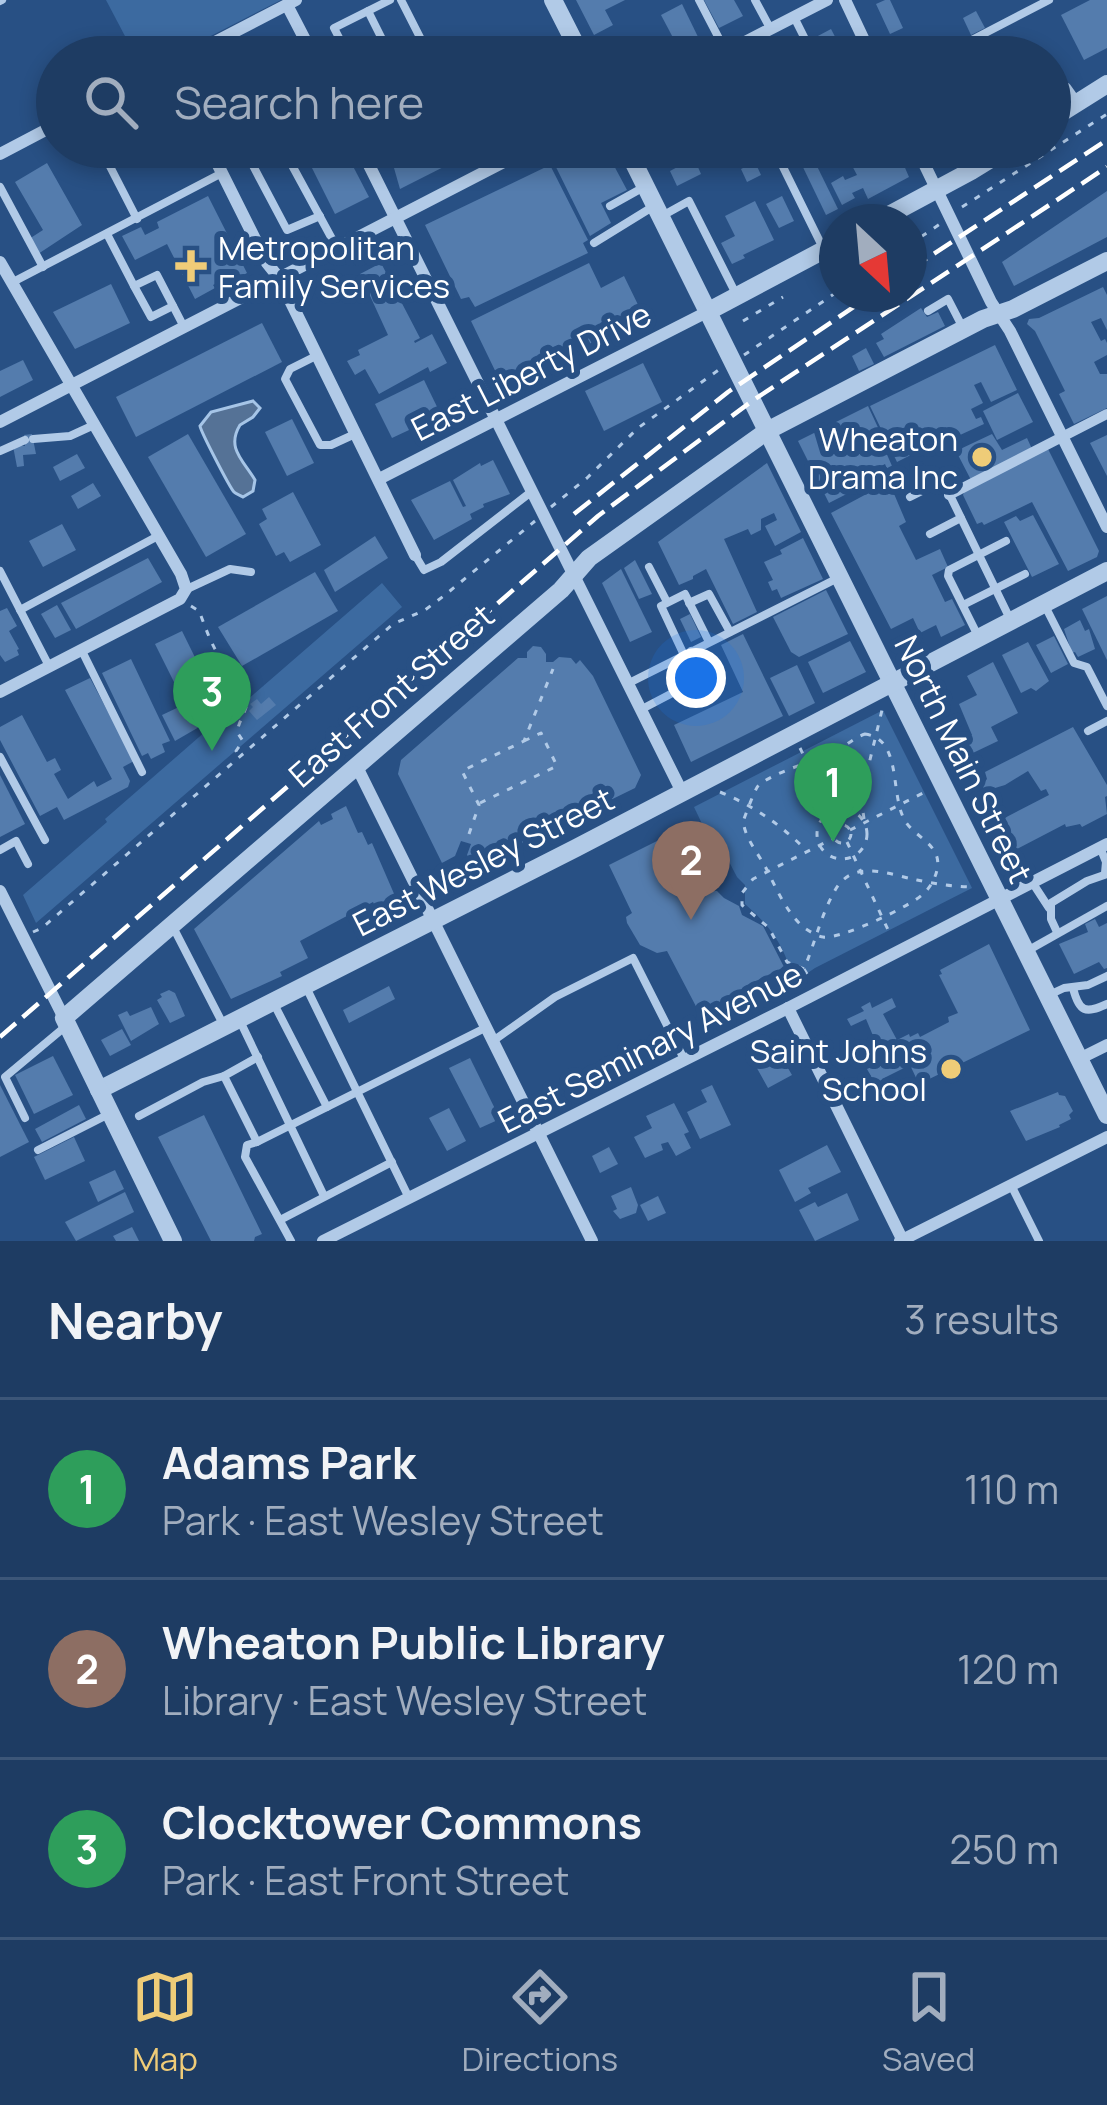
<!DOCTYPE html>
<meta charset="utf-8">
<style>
body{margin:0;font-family:Manrope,sans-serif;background:#264369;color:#f1f3f6}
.compass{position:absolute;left:819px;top:204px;width:108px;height:108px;border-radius:50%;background:#1e3c63;box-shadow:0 6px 18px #0003;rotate:154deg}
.you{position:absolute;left:696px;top:678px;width:42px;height:42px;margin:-30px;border:9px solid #fff;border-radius:50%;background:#1a73e8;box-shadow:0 0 0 18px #1a73e833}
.badge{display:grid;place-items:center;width:78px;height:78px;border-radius:50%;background:#efcc78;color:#fff;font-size:39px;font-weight:700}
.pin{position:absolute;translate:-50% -99px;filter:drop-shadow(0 3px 6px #0008)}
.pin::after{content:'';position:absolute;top:63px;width:42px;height:36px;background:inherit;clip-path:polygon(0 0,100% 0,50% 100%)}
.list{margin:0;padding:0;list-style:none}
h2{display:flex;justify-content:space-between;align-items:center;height:156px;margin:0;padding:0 48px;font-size:51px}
h2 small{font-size:39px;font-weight:400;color:#a1adbe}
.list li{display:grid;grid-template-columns:78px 1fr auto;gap:36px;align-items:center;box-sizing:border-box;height:180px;padding:0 48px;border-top:3px solid #3c5678}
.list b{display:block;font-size:45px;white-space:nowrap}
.list p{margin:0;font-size:39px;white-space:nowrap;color:#a1adbe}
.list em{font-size:39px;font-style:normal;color:#a1adbe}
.icon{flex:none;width:66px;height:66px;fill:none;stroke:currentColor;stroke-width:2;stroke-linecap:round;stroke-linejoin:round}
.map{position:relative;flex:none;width:1107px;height:1241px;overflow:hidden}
.search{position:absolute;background:#1e3c63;box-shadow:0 6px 18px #0003;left:36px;right:36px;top:36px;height:132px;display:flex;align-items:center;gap:30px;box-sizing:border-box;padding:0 42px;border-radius:66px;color:#a1adbe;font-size:45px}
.sheet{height:696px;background:#1e3c63}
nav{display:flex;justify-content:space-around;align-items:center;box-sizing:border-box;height:168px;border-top:3px solid #3c5678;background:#1e3c63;font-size:33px;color:#a1adbe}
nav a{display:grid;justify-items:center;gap:6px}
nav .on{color:#efcc78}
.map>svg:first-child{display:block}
.green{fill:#3c6aa0}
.water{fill:#557296;stroke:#a6c5e7;stroke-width:3}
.building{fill:#547cad}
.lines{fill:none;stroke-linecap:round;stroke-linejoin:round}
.path{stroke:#b1cae7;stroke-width:3;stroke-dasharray:6 9;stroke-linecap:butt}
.service{stroke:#b1cae7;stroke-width:8}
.pedestrian{stroke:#b1cae7;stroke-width:10}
.minor{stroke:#b1cae7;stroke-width:12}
.tertiary{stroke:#b1cae7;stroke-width:18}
.rail{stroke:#fff;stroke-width:4.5;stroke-dasharray:21 9;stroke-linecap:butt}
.poi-dot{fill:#efcc78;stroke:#285084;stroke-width:4.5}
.labels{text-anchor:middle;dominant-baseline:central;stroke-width:12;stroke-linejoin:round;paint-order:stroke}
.poi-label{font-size:33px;fill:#fff;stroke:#285084;text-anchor:end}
.street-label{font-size:33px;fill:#fff;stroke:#285084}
</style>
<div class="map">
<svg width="1107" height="1241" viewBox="0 0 1107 1241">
<rect width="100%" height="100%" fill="#285084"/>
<g class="green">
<path d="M106,0H281L170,57H136Z"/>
<path d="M382,583L402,607L36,923L23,895L107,822L105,819L214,724L217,726Z"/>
<path d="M883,710L972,888L815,968L793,983C787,948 771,927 745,904V885L737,877L725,854L721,852L711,831L704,828L694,807Z"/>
</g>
<path class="water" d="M253,401L260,408L253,417L240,425C226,448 243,460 255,480L253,491L243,497C240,495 236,494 234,492C230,488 201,432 200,426L211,412Z"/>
<g class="building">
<path d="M576,0H625L605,10L613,25L594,35Z"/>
<path d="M704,0H734L743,16L719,28Z"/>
<path d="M885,0H890L903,28L890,34L876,4Z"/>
<path d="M1090,0H1107V48L1084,60L1061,15Z"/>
<path d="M682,4L699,39L679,49L661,15Z"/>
<path d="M976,11L985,28L971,35L963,18Z"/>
<path d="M831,29L842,50L839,52L841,57H824L818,44L820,43L816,37Z"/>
<path d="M280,37L290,57H240Z"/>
<path d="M324,147H343L369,197L335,214L306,156Z"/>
<path d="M388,147H483L400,189Z"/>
<path d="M579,147H604L627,190L601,203L611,223L590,236L553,161Z"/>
<path d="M842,147H858L860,152V147H896L909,177L868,199L863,188L852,193L855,198L842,205L831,183L843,176L845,180L857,175Z"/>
<path d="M939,147H975L947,161Z"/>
<path d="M812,156L838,209L826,215L800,161Z"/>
<path d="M694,158L701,174L677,186L670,171Z"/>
<path d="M755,162L761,175L747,182L741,169Z"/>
<path d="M47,163L82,225L38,254L29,239L43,230L15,182Z"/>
<path d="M550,165L588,240L583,243L588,253L475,307L469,297L461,299L425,225Z"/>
<path d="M1107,191V237L1014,286L1002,262Z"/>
<path d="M208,196L247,273L225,285L223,280L213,285L215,288L195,299L167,244L135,260L122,236L141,227L145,235L159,228L157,222Z"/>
<path d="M782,196L794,221L779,228L766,204Z"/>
<path d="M755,201L774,240L743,255L745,258L732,264L721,243L735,236L725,216Z"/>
<path d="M381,263L420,338L414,341L415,343L432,334L447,363L430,372L428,367L379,394L365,369L355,375L347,361L360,355L358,350L388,335L360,274Z"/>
<path d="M589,263L601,288L624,276L643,315L620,326L621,328L503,387L471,321Z"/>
<path d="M111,284L130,323L75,349L53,312Z"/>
<path d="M1103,287L1107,295V330L1101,318L1091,322L1101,341L1105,339L1107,343V355L1094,362L1100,374H1107V408L1074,424L1059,394L1065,391L1035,331L1027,324L1029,319L1039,318Z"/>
<path d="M921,308L927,317L938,312L945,326L884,357L876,343L884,339L881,334Z"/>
<path d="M262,323L282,362L136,437L116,397Z"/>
<path d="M995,345L1017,390L991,402L981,382L974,385L983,403L971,409L976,419L981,417L984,424L960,435L958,431L897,462L870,406Z"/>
<path d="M866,348L874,364L859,371L852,356Z"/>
<path d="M23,360L33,380L0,397V371Z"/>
<path d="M643,363L662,402L604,431L585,391Z"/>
<path d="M424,380L441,415L392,438L375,404Z"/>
<path d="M1018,393L1033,422L997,440L983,411Z"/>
<path d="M868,406L888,449L885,450L892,466L888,471L885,464L872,471L876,479L829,503L798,441Z"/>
<path d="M292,419L314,463L287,476L265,432Z"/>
<path d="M32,434L36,454L23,455L24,466L17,467L13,446H25L24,435Z"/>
<path d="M188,434L246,534L206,557L148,457Z"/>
<path d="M992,434L1002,450L1027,438L1032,449L971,480L956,451Z"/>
<path d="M1107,435V476L1090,443Z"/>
<path d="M1046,445L1099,551L1097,557L1068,571L1032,502L984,525L982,522L977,524L963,495L965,489Z"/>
<path d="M77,454L85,468L60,481L53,467Z"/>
<path d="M493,460L510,494L483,504L484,507L470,514L472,519L434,540L411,500L450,481L463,507L466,506L453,480L480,463L481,466Z"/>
<path d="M767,463L801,532L775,546L765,526L777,520L774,513L761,519V530L751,535L748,529L724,539L757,612L733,624L706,569L693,576V579L679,585L658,542Z"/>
<path d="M889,482L906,522L899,526L916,560L940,549L948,567L932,575L945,602L952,599L965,625L941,637L936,625L920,633L913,618L891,629L831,513Z"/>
<path d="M93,483L101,496L78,509L71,496Z"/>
<path d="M293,492L321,545L290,562L284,552L276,556L259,524L267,519L262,509Z"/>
<path d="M1033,515L1059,564L1032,577L1004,522L1016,516L1020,521Z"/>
<path d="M62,524L76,550L43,567L29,541Z"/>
<path d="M375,536L388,558L335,592L324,570Z"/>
<path d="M803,538L823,579L781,598L777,589L772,591L768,582L773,580L764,562L782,554L780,550Z"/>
<path d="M148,558L162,582L76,629L61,603Z"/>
<path d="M635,560L652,594L639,599L624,568Z"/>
<path d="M621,569L652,632L630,642L602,583Z"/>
<path d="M315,572L338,611L242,666L218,627Z"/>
<path d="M826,590L848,634L799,657L791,652L773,617Z"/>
<path d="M1107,596V660L1082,609Z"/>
<path d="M57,605L71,630L55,638L41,614Z"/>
<path d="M7,608L17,626L9,631L19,649L17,650L19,655L5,662L0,655V611Z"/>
<path d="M690,614L701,637L691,642L680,619Z"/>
<path d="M1080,620L1085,631L1089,629L1095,649L1078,657L1075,652L1072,653L1064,629Z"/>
<path d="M182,631L216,700L206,705L213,719L175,741L162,715L181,706L184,712L188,710L155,644Z"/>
<path d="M743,634L783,716L691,762L674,725L743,692L721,645Z"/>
<path d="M1054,636L1068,664L1051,673L1036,645Z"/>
<path d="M850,641L866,672L823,693L808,662Z"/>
<path d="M1028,642L1049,681L1036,691L1031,688L1021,693L1002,655Z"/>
<path d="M533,646L541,647L546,654V662H553L559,657L571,658L576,664L580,660L593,676L641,775L635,788L492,858L484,855L483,860L476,864L471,862L467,855L471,844L461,841L455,856L442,863L398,774L401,760L518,658H527V652Z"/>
<path d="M131,659L170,741L162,744L165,752L151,759L148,753L142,756L102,673Z"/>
<path d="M993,662L1018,713L991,727L998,741L956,761L949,747L972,735L959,704L977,695L967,676Z"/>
<path d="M797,665L815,703L789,716L770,678Z"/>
<path d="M90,678L134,761L123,767L130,781L128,787L64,820L57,807L40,816L0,740V727L22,715L47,762L55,758L61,770L54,774L68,799L94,781L97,787L112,779L65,690Z"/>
<path d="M269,697L276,705L257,720L249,711L253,707L250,704L257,699L261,704Z"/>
<path d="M1073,727L1107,785V796L1105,797L1107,814L1082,827L1080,824L1066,827L1065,824L1011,852L1008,846L1003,848L994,830L997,828L995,823L1049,795L1046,789L1041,791L1028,771L1005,785L985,791L982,785L987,779L985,772Z"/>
<path d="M0,775L25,824L0,837Z"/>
<path d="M346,806L358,833L362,832L368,845L372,843L395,896L375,906L373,902L300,941L308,958L280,972L282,976L231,999L194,929L319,821L321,825L333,819L331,814Z"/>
<path d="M679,830L700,874L710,890L717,891L724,898L739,906L742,915L763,926L784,967L746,986L750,995L734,1005L730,999L700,1014L667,951L657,953L640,945L627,923L626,917L632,913L609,865Z"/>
<path d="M1095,919L1099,927L1107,923V968L1104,969L1099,962L1074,974L1059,944L1088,932L1085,924Z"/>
<path d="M989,944L1030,1030L919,1084L910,1065L882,1079L884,1083L877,1087L867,1069L876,1065L865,1042L874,1038L866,1019L851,1026L847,1019L864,1011L861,1007L870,1002L872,1008L892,998L896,1007L883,1014L897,1040L909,1034L910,1037L918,1033L920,1037L949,1022L948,1017L958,1013L939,975L942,974L940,970Z"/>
<path d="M389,986L395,999L349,1023L343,1010Z"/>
<path d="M169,990L175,993L185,1016L170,1023L157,1000L162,997L160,994Z"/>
<path d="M151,1007L159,1024L131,1041L118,1015L127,1011L130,1016Z"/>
<path d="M122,1029L131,1045L110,1056L101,1040Z"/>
<path d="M773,1053L780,1066L785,1063L792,1075L768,1088L754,1063Z"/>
<path d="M53,1056L73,1095L34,1114L15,1075Z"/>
<path d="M470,1058L500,1119L480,1128L449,1068Z"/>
<path d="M0,1085L29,1142L0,1157Z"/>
<path d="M712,1085L731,1125L700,1139L687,1112L707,1102L701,1090Z"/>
<path d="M1058,1092L1059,1095L1065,1096L1073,1111L1069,1115L1071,1119L1059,1125L1060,1127L1026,1141L1010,1111Z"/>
<path d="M674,1103L689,1132L684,1134L691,1148L676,1156L668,1142L661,1144L663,1150L645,1158L634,1137L652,1128L646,1116Z"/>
<path d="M79,1105L86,1119L42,1142L35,1129Z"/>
<path d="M449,1108L466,1141L447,1151L429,1118Z"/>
<path d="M204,1115L262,1234L255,1237L254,1241H211L158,1137Z"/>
<path d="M74,1137L85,1161L45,1180L34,1157Z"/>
<path d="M827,1145L841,1172L808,1188L811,1193L795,1202L779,1170Z"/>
<path d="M609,1147L618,1164L600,1173L592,1156Z"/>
<path d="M115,1170L124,1189L98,1202L89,1182Z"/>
<path d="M631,1187L638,1205L636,1213L620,1219L613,1211L617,1209L611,1196Z"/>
<path d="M125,1192L134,1212L76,1241L65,1222Z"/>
<path d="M847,1193L859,1220L815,1241L799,1210L815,1202L818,1207Z"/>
<path d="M658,1196L666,1213L648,1221L640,1205Z"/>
<path d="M132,1227L139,1241H116L113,1236Z"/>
</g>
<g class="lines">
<g class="path">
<path d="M962,207L1107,114"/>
<path d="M909,245L940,224"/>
<path d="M743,321L783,297"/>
<path d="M744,355L837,292"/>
<path d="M551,507L587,478L638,428L720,369"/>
<path d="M191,606L199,611C206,628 212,649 225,664C233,673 246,681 248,695C249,707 239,720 237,732L243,741L236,751L238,756"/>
<path d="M865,734C902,739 890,792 904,819C914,838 943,844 937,870C935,879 930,888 923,894C911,906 840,940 823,937C819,937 809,931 806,929C788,916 776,888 766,868C760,856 741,833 744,819C745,816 755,789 758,786C771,773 815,761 834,752C845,747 853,738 865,734Z"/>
<path d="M800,748L838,826"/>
<path d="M720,792C754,806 781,825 806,850"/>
<path d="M480,803L557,766L541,733L524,741"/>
<circle cx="842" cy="834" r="25"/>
<path d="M864,819L861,797L883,706"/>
<circle cx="842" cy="834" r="9"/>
<path d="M850,830L927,791"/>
<path d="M469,834L479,805L462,771L524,741L553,669"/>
<path d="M847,842L890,934"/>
<path d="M33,932L42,928L393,624L425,610L445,595L535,521"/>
<path d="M804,969L787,962L769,928L742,905V893L753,879L834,838"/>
<path d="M807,974L804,969C815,943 822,911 837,887C856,859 891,875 917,880C936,884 956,887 975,887"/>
</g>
<g class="service">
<path d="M401,0L430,57"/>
<path d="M699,0L726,52"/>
<path d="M755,0L770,28"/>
<path d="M0,1L2,0"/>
<path d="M368,11L391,57"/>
<path d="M794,17L814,57"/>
<path d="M759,35L770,57"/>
<path d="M349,57L334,28L390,0"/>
<path d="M939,57L1049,0"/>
<path d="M1067,87L1077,101"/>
<path d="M100,147L137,219"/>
<path d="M277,147L250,160L287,230L320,216"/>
<path d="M282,147L337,248"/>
<path d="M727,147L731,158"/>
<path d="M636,164L671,147"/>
<path d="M783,167L823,248"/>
<path d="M0,187L43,267"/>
<path d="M610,206L644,187"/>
<path d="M662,216L689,201L736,294"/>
<path d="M107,234L134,286L157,275L184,327"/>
<path d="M594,243L654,206"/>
<path d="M13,282L222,173"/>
<path d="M134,286L151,317L173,306"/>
<path d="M928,311L948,299L963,328"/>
<path d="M318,355L290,369L285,379L320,445H331L355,434"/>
<path d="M33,439L70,436L94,425"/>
<path d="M0,451L25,440"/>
<path d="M910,497L938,483L945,485L1011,621"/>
<path d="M930,534L961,518"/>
<path d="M415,555L424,570L441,562L531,492"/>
<path d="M649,567L667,602"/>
<path d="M0,571L49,666"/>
<path d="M187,589L230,569L251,572"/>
<path d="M689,603L709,594L730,632"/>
<path d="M1044,604L1074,663L1087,667L1107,706"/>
<path d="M963,605L1025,574"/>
<path d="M20,610L158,536"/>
<path d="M978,636L948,576L949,570L1006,541"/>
<path d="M82,651L142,772"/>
<path d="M684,655L661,606L685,594L709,642"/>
<path d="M629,683L840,577"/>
<path d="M642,709L703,677L691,651"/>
<path d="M1088,731L1107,721"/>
<path d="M0,757L45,840"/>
<path d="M1100,847L1106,862L1105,873"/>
<path d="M0,850L16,841L28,864"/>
<path d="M1032,882L1049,908"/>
<path d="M173,927L224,1026"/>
<path d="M1057,932L1051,919V903L1087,881L1107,874"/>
<path d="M1027,951L1107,906"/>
<path d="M306,987L409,1198"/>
<path d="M1073,988C1079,1012 1085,1014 1107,1004"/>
<path d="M1049,995L1064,988L1088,985L1107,976"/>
<path d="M273,1002L327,1107"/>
<path d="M240,1021L324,1196"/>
<path d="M493,1041L555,997L633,958L684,1059"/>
<path d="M258,1057L224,1076L257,1142L247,1145L245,1157L291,1241"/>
<path d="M139,1116L203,1082L224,1076"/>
<path d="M25,1118L5,1077L66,1026"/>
<path d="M257,1142L485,1028"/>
<path d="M38,1150L109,1114"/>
<path d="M1011,1185L1039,1241"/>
<path d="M280,1220L392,1162"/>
</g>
<path class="pedestrian" d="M949,495L1107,414"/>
<g class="minor">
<path d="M845,0L872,57"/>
<path d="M287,5L314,57"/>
<path d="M186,57L296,0"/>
<path d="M716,57L827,0"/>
<path d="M209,147L267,263L279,278L415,555"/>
<path d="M360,147L682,792"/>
<path d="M916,147L991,302L1010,331L1107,527"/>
<path d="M0,154L57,124"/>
<path d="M0,262L181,574L186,589L180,599L0,692"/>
<path d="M0,422L533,147"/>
<path d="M379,479L707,312"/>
<path d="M356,765L592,1241"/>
<path d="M0,891L64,1018"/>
<path d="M788,1008L903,1241"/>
<path d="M1079,1059L1107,1045"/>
<path d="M323,1241L788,1008L1107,844"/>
<path d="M900,1241L1107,1137"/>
</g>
<g class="tertiary">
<path d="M553,0L582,57"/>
<path d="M1050,120L1107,84"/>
<path d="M626,147L1107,1115"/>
<path d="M876,222L971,171L1010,147"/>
<path d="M707,312L837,243"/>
<path d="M99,1090L576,848L1107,571"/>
<path d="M173,1241L64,1018L561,590L589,558L767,431L983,319L1013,309L1107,261"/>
</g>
<g class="rail">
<path d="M909,270L1107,140"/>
<path d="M574,514L728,392L873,294"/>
<path d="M0,1037L598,516L752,401L1107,167"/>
</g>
</g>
<g class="poi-dot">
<path d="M185 248h12v12h12v12h-12v12h-12v-12h-12v-12h12z"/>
<circle cx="982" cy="457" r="12"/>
<circle cx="951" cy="1069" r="12"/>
</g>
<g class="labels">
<g class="poi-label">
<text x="218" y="247" text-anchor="start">Metropolitan<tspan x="218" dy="38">Family Services</tspan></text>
<text x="958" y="438">Wheaton<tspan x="958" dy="38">Drama Inc</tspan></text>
<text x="927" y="1050">Saint Johns<tspan x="927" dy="38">School</tspan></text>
</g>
<g class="street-label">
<text transform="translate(531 371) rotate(-27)">East Liberty Drive</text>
<text transform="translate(391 695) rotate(-41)">East Front Street</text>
<text transform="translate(964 759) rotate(64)">North Main Street</text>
<text transform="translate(483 861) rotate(-27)">East Wesley Street</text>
<text transform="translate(650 1047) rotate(-27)">East Seminary Avenue</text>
</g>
</g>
</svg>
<svg class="compass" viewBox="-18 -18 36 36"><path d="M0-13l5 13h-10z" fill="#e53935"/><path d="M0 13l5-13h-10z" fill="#a1adbe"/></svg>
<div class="you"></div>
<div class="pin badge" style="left:833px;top:842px;background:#2e9e5b">1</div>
<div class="pin badge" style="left:691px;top:920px;background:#8d6e63">2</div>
<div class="pin badge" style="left:212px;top:751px;background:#2e9e5b">3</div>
<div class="search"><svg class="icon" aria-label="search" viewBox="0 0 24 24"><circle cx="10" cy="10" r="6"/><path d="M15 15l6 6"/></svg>Search here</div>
</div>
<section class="sheet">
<h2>Nearby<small>3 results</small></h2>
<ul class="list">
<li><span class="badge" style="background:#2e9e5b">1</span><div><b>Adams Park</b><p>Park · East Wesley Street</p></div><em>110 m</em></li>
<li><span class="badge" style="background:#8d6e63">2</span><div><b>Wheaton Public Library</b><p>Library · East Wesley Street</p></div><em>120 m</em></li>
<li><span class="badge" style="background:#2e9e5b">3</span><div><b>Clocktower Commons</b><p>Park · East Front Street</p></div><em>250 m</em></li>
</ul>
</section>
<nav>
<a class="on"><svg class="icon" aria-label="map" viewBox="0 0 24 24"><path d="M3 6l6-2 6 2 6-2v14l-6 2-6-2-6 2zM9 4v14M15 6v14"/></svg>Map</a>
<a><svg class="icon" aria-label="directions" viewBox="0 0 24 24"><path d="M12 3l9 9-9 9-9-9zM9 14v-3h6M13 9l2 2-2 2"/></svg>Directions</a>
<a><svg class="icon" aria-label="saved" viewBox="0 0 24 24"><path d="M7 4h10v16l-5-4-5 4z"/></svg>Saved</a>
</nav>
